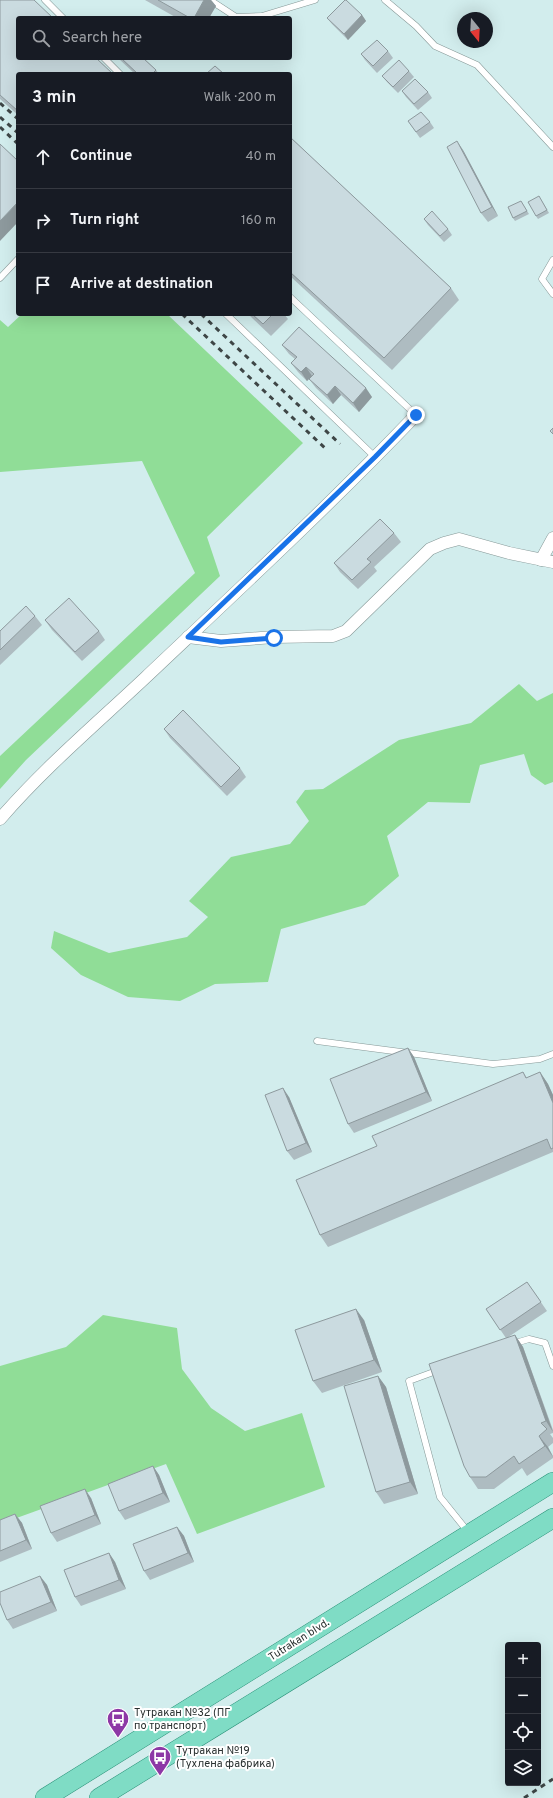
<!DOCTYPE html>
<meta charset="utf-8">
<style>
body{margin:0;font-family:Overpass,sans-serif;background:#242831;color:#f1f3f6}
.controls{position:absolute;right:12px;bottom:12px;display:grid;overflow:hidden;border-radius:4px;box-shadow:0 4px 16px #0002}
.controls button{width:36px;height:36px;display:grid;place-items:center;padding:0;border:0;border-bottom:1px solid #363941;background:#171b24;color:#f1f3f6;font:20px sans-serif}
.compass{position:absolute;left:457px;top:12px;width:36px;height:36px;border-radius:50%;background:#171b24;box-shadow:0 4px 16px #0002;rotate:162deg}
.stop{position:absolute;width:12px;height:12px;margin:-9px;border:3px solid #1a73e8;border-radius:50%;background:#fff}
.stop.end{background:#1a73e8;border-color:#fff;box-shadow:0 1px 4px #0008}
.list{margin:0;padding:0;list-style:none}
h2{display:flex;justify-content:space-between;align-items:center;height:52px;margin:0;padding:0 16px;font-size:17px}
h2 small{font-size:13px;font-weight:400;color:#9ea1a6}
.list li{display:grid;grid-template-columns:26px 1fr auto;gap:12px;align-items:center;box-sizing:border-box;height:64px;padding:0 16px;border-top:1px solid #363941}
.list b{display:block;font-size:15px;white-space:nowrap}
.list em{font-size:13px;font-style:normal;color:#9ea1a6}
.icon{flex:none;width:22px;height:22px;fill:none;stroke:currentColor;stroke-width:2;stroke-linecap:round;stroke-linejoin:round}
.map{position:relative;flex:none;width:553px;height:1798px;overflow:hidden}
.search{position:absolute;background:#171b24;box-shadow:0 4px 16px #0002;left:16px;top:16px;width:276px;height:44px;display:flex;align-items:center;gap:10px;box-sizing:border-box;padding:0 14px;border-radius:4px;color:#9ea1a6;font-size:15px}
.panel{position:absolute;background:#171b24;box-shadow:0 4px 16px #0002;left:16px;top:72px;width:276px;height:244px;border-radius:4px}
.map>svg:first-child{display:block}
.built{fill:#d2eded;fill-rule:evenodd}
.green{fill:#90dd97}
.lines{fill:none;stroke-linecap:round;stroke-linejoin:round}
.lane-casing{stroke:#869897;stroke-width:7}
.street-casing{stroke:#869897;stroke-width:13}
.primary-casing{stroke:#299077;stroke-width:20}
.lane{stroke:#fff;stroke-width:6}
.street{stroke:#fff;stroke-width:12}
.primary{stroke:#7fdcc5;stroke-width:19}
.rail{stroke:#3e4646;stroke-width:3;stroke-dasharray:5 5;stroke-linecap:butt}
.wall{fill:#aebcc1}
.shaded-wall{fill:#8d999d}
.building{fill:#cadbe0;stroke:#8d999d}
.route{stroke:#1a73e8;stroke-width:5}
.labels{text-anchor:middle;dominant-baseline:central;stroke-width:4;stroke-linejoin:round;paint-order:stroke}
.street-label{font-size:11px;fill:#282f2f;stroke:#fff}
.poi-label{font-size:11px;fill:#282f2f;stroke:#fff;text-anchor:start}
</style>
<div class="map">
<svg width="553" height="1798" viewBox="0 0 553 1798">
<rect width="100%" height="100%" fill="#e6f9f9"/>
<path class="built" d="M0,0H553V1798H0ZM18,18H290V58H18ZM463,18H487V42H463ZM18,74H290V314H18ZM508,1645H538V1783H508Z"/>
<g class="green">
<path d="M22,314H167L303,443L207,537L220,576L26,760L0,789V756L195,573L142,461L0,472V320L8,327Z"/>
<path d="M519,684L537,701L553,693V782L545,785L531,775L524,754L480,765L470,803L428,802L387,836L399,876L365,905L281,929L268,982L215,984L180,1001L128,997L81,975L51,948L54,931L109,953L187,937L208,917L189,901L231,857L290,844L309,821L296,802L305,790L323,789L399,740L471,723Z"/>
<path d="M103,1315L177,1328L182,1369L211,1408L245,1431L302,1413L325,1487L197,1534L166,1464L0,1524V1366L66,1347Z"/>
</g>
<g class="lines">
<g class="lane-casing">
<g id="lane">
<path d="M45,0L63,18"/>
<path d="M210,0L236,17L262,16L315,0"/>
<path d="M385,0L416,26L435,46L477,65L553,147"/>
<path d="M104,58L120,74"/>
<path d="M553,260L542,279L553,294"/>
<path d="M0,278L18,259"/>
<path d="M290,297L416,415"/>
<path d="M226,314L375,457"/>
<path d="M317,1041L493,1064L540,1059L553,1054"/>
<path d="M512,1344L529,1339L545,1343L553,1366"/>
<path d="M439,1370L409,1381L440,1497L469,1533"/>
</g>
</g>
<g class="street-casing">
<g id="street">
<path d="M541,560L553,538"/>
<path d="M188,637L221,641L274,637L333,636L346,631L430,549L444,543L459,539L509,553L553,562"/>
<path d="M0,819C44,768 96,724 145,678C236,592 329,506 416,415"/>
</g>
</g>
<g class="primary-casing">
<g id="primary">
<path d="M45,1798L553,1482"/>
<path d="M99,1798L553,1518"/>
</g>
</g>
<use href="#lane" class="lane"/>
<use href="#street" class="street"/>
<use href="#primary" class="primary"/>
<g class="rail">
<path d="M0,103L18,119"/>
<path d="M0,117L18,133"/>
<path d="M0,127L18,144"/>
<path d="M182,314L326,449"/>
<path d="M201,314L340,444"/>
<path d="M524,1798L553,1779"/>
</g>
</g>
<g class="wall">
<path d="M0,0L18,74V115L0,99Z"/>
<path d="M145,0H211L216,6L209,18H177Z"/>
<path d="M362,15L366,21L348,40L332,24L327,18Z"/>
<path d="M388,51L393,58L377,73L365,60L361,54Z"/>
<path d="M118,58H143L156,70L159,74H135Z"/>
<path d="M409,71L414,77L398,93L387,82L382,76Z"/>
<path d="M402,91L428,92L432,98L418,110L406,97Z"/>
<path d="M408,121L430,122L434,128L420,138Z"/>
<path d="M290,137L451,288L459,300L392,370L290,276Z"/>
<path d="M463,150L498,216L488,222L481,213Z"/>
<path d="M539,196L549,213L538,219L536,216Z"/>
<path d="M521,201L529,214L515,221L513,218Z"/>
<path d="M424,219L448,229L452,235L444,242L428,225Z"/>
<path d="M248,314H284L288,319L271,336Z"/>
<path d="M282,345L372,397L359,412L341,395L333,404L316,388L309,379L312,376L307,381L298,372L291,363L295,359L289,354Z"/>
<path d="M394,533L401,542L374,567L377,571L358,589L340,572L334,563Z"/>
<path d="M35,616L42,625L0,665V631Z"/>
<path d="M45,620L99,631L105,640L82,661L52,630Z"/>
<path d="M164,729L240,768L246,777L227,796L170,738Z"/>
<path d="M408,1048L414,1057L432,1101L354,1133L348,1124Z"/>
<path d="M523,1072L527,1078L540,1072L548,1084L553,1095V1152L328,1247L320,1235L377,1146Z"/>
<path d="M289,1097L312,1152L294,1160L287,1151Z"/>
<path d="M527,1282L547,1311L507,1338L515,1335L523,1347L553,1430V1433L550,1434L553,1438V1443L548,1447L553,1456V1458L527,1476L522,1468L494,1489H478L470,1477L506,1338L486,1309Z"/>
<path d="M364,1320L382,1372L322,1393L313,1381Z"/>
<path d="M378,1376L386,1387L418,1494L384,1504L376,1492Z"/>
<path d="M153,1466L159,1475L170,1502L125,1520L119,1511Z"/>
<path d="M91,1498L101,1524L57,1542L51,1533Z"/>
<path d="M15,1514L22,1523L32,1549L0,1562V1520Z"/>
<path d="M177,1527L184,1536L194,1562L150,1580L144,1571Z"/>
<path d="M109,1553L115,1562L126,1589L81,1606L75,1597Z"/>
<path d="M40,1576L47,1585L57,1611L13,1629L7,1620Z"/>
</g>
<g class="shaded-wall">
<path d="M204,0H211L216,6L209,18H194Z"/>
<path d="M362,15L366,21L348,40L344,34Z"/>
<path d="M457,141L463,150L498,216L492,207Z"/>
<path d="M18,202V222L0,241V221Z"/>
<path d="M306,367L312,376L307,381L301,372Z"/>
<path d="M335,386L341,395L333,404L327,395Z"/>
<path d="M366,388L372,397L359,412L353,403Z"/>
<path d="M408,1048L414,1057L432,1101L426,1092Z"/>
<path d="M540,1072L548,1084L553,1095V1103Z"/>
<path d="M283,1088L289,1097L312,1152L306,1143Z"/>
<path d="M356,1309L364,1320L382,1372L374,1360Z"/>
<path d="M515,1335L523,1347L553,1432L546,1421Z"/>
<path d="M378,1376L386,1387L418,1494L410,1482Z"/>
<path d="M539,1436L548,1447L553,1457L545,1446Z"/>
<path d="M153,1466L159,1475L170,1502L163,1493Z"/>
<path d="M85,1489L91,1498L101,1524L95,1515Z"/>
<path d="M15,1514L22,1523L32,1549L26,1540Z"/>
<path d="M177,1527L184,1536L194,1562L188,1553Z"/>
<path d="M109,1553L115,1562L126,1589L119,1580Z"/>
<path d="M40,1576L47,1585L57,1611L51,1602Z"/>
</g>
<g class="building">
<path d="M0,0H34L53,18H18V58H96L113,74H18V111L0,95Z"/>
<path d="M158,0H204L194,18H190Z"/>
<path d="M345,0H346L362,15L344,34L327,18Z"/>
<path d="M377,40L388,51L373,66L361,54Z"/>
<path d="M121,58H143L156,70L152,74H138Z"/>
<path d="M399,60L409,71L393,87L382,76Z"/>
<path d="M215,66L224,74H206Z"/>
<path d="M415,79L428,92L414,104L402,91Z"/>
<path d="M421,112L430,122L416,132L408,121Z"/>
<path d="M290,137L451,288L384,358L290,272Z"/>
<path d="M457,141L492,207L481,213L447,147Z"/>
<path d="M0,144L18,161V202L0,221Z"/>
<path d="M539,196L547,210L536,216L528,202Z"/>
<path d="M521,201L527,211L513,218L508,207Z"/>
<path d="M432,211L448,229L440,236L424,219Z"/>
<path d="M252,314H273L263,324Z"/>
<path d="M299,327L366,388L353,403L335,386L327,395L309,379L314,374L306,367L301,372L291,363L297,357L282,345Z"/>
<path d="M553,428V434L550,431Z"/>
<path d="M380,519L394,533L367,559L371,562L352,580L334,563Z"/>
<path d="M69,598L99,631L75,652L45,620Z"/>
<path d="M26,606L35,616L0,650V631Z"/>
<path d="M183,710L240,768L221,787L164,729Z"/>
<path d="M408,1048L426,1092L348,1124L330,1079Z"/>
<path d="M523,1072L526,1078L540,1072L553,1103V1148L551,1149L547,1139L320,1235L296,1180L377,1146L372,1136Z"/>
<path d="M283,1088L306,1143L287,1151L265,1095Z"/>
<path d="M527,1282L541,1302L500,1330L486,1309Z"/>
<path d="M356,1309L374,1360L313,1381L295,1330Z"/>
<path d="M515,1335L546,1421L541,1423L547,1429L539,1436L545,1446L519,1464L514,1456L486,1477H470L464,1466L429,1364Z"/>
<path d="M378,1376L410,1482L376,1492L344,1386Z"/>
<path d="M153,1466L163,1493L119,1511L108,1484Z"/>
<path d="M85,1489L95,1515L51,1533L40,1506Z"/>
<path d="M15,1514L26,1540L0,1551V1520Z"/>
<path d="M177,1527L188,1553L144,1571L133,1544Z"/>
<path d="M109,1553L119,1580L75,1597L64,1570Z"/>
<path d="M40,1576L51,1602L7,1620L0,1603V1592Z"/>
</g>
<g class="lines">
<path class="route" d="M274,638L221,642L188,637L375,457L416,415"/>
</g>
<defs>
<g id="bus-pin" transform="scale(1.15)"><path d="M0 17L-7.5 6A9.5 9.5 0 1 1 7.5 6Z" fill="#8d38a6" stroke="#fff"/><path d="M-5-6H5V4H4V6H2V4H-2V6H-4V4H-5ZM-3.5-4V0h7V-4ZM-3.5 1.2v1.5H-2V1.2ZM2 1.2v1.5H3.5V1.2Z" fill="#fff"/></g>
</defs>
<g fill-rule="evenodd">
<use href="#bus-pin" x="118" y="1719"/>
<use href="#bus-pin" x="160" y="1757"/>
</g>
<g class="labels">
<g class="street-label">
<text transform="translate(299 1640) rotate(-32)">Tutrakan blvd.</text>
</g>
<g class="poi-label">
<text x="134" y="1713">Тутракан №32 (ПГ<tspan x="134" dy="13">по транспорт)</tspan></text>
<text x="176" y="1751">Тутракан №19<tspan x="176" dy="13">(Тухлена фабрика)</tspan></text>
</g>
</g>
</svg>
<div class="controls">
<button>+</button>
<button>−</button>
<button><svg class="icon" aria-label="locate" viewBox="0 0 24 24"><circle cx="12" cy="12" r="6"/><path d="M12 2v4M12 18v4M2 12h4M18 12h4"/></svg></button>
<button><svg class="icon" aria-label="layers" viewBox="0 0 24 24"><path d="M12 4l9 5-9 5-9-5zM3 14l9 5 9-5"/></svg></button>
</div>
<svg class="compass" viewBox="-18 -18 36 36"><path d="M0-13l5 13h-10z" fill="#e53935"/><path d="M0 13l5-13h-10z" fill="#9ea1a6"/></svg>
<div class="stop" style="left:274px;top:638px"></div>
<div class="stop end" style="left:416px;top:415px"></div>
<div class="search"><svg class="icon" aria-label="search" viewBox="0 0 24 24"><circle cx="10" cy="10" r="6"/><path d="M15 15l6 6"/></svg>Search here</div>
<section class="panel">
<h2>3 min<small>Walk · 200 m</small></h2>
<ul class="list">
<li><svg class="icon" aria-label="ahead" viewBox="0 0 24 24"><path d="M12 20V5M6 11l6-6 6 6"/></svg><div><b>Continue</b></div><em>40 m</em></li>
<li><svg class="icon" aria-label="right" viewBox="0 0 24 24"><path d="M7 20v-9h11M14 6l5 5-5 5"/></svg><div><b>Turn right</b></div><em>160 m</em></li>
<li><svg class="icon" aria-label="arrive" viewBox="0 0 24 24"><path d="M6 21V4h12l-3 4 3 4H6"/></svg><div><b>Arrive at destination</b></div></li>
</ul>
</section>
</div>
